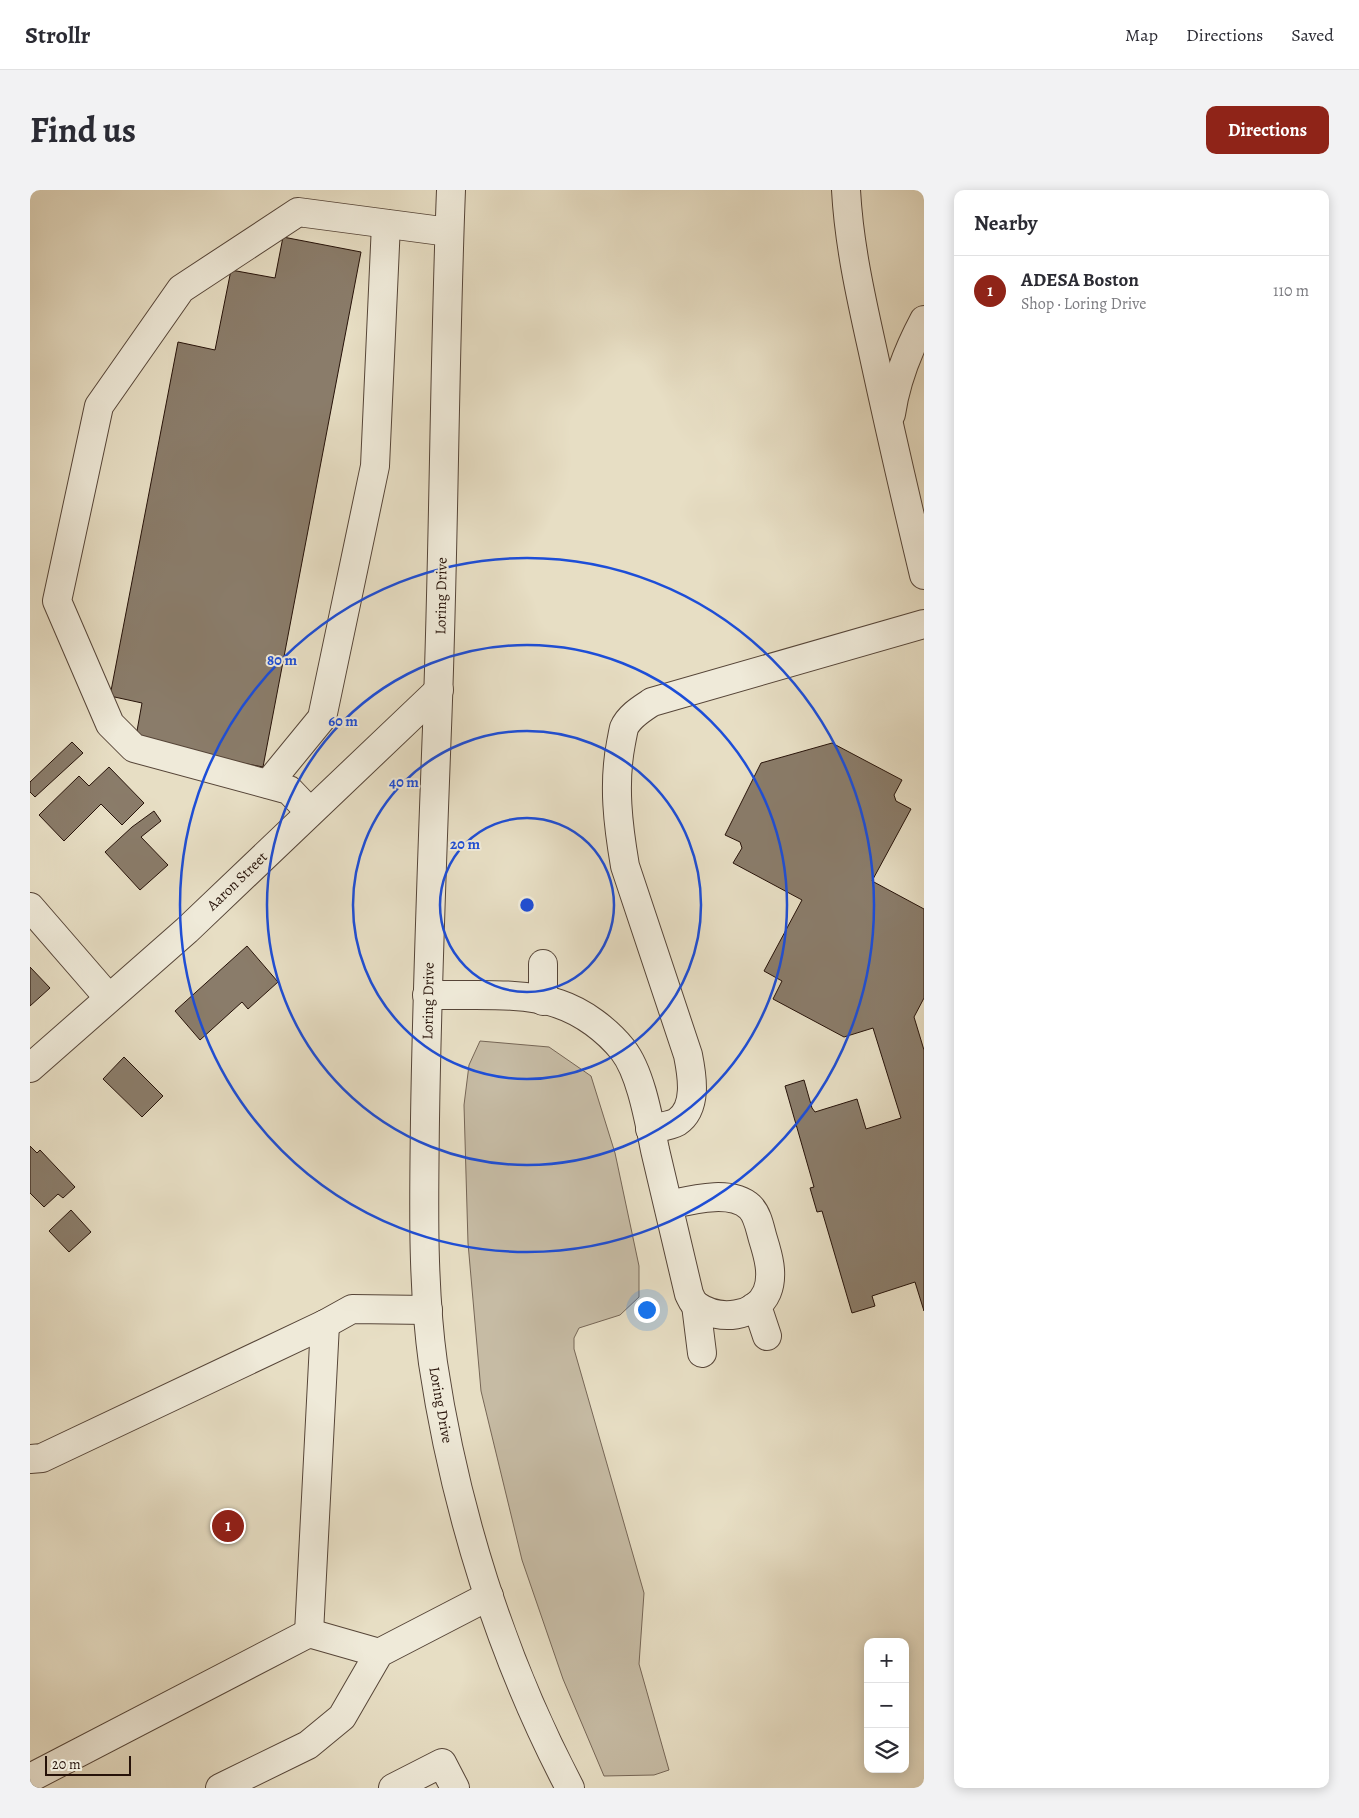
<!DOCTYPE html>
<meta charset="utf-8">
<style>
body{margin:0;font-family:Alegreya,serif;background:#f2f2f3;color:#2b2b33}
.controls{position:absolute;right:15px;bottom:15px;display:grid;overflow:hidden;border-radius:10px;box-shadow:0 2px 12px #0003}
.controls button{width:45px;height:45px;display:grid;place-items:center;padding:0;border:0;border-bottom:1px solid #e1e1e2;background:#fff;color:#2b2b33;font:25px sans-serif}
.scale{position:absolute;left:15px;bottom:12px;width:86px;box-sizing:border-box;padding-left:5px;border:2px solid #261209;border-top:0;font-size:14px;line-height:18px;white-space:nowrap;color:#261209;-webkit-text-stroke:4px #efead9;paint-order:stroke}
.you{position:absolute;left:616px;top:1119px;width:18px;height:18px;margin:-12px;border:4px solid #fff;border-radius:50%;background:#1a73e8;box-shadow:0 0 0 8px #1a73e833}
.badge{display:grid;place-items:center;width:32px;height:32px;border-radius:50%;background:#8f2418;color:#fff;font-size:16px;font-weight:700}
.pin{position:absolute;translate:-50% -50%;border:2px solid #fff;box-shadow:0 1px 5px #0006}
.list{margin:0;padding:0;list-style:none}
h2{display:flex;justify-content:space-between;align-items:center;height:65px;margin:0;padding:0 20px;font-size:21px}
h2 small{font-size:16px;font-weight:400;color:#7c7c81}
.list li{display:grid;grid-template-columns:32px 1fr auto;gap:15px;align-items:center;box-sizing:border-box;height:70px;padding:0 20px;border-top:1px solid #e1e1e2}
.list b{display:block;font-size:19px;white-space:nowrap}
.list p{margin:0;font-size:16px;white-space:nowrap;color:#7c7c81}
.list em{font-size:16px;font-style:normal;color:#7c7c81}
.icon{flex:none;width:28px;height:28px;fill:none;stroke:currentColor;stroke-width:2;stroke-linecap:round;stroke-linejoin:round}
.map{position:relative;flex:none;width:894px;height:1598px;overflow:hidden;border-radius:10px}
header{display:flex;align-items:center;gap:30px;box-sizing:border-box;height:70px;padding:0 25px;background:#fff;border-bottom:1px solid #e1e1e2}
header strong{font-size:24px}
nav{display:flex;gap:28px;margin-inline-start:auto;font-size:18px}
.intro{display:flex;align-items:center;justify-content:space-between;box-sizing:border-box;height:120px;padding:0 30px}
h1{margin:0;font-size:35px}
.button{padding:12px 22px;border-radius:10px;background:#8f2418;color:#fff;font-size:18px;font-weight:700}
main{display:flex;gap:30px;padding:0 30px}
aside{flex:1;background:#fff;border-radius:10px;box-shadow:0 2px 12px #0003}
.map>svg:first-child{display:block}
.green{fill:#c6bba4;stroke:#766656}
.building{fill:#8a7c6a;stroke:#261209}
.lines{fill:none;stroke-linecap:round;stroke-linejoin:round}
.minor-casing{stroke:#564538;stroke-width:30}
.minor{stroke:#efead9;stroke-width:28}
.ring{fill:none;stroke:#1d4ed8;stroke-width:2.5}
.labels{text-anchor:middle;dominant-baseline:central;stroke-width:4;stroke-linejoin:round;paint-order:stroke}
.street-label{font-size:15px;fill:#261209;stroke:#efead9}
.centre{fill:#1d4ed8;stroke:#efead9;stroke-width:2.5}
.ring-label{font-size:15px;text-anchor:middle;font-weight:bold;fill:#1d4ed8;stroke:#efead9;stroke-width:4;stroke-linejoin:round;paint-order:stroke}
</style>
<header>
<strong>Strollr</strong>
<nav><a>Map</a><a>Directions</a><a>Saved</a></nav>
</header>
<div class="intro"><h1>Find us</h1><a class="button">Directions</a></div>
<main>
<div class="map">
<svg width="894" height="1598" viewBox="0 0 894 1598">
<rect width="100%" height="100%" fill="#e7dec4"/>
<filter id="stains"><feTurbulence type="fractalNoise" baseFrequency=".004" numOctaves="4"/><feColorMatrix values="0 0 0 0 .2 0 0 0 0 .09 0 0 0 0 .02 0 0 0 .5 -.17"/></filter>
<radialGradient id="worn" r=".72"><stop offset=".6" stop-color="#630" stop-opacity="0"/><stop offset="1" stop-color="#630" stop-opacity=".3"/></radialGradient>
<path class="green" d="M450,851L519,857L561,886L585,963L609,1076V1107L590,1125L549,1138L544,1148V1159L614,1403L609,1474L639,1580L624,1585L574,1586L533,1489L492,1370L451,1201L438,1053L434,915L439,875Z"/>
<g class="building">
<path d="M253,47L331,62L233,577L105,552L112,513L80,506L148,152L185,160L201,80L245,88Z"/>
<path d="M42,552L53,563L5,607L0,602V592Z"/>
<path d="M802,553L872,590L864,605L866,611L881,619L842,691L894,719V808L884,827L894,860V1121L885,1092L842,1106L845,1116L822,1123L792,1021L787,1022L780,998L784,997L755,896L774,890L782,918L785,922L827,909L836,939L871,928L843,838L814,847L743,809L752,791L734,781L772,710L703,673L712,658L710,652L695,645L731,573Z"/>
<path d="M79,577L114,613L92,635L71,614L34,651L9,625L49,586L59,596Z"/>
<path d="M124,621L131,631L111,647L138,675L110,700L75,662L102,637Z"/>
<path d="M217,756L248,792L218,819L212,812L170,850L145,821Z"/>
<path d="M0,777L20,798L0,816Z"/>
<path d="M94,867L133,906L112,927L73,889Z"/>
<path d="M0,956L7,963L10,960L45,997L33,1008L28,1004L14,1017L0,1003Z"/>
<path d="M41,1020L61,1042L39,1062L19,1041Z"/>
</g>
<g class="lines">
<g class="minor-casing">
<g id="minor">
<path d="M421,0C414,179 414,359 407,538C402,668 397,798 395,929C394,1010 392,1093 403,1173C425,1320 471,1467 540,1598"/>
<path d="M816,0C819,55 831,108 843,162C859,236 876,310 894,385"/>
<path d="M861,224C866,190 878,160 894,130"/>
<path d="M238,594L292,528L345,276L356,34"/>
<path d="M279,621L259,600L104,558L80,534L27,411L69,216L151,99L268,22L419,42"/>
<path d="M0,717L78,807"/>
<path d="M513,774V811"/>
<path d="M397,805C436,806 492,801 529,814C553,822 577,840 593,860C611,883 619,931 625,960C636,1008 648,1056 659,1104C661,1108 663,1114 667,1116C689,1131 726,1128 737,1102C744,1085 738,1065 733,1049C730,1039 728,1025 720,1017C701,999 661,1010 638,1015"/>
<path d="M0,878L157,740L409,500"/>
<path d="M620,939C629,937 640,936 647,932C668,918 662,885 658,865L595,676C588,635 583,594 591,553C592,548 593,542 594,538C599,526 613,518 622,512L894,434"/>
<path d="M666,1115L672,1163"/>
<path d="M724,1117L730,1125L737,1146"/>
<path d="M0,1269L12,1268L295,1134L322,1119L398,1120"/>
<path d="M279,1443L295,1134"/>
<path d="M0,1588L279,1443L349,1463"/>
<path d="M190,1598L278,1555L312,1527L349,1463L459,1406"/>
<path d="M363,1598L412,1573L425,1598"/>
</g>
</g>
<use href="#minor" class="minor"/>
</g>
<g class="ring">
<circle cx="497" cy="715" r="87"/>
<circle cx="497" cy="715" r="174"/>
<circle cx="497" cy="715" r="260"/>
<circle cx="497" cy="715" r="347"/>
</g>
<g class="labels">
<g class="street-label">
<text transform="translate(411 406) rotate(-89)">Loring Drive</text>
<text transform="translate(207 691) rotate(-44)">Aaron Street</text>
<text transform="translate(398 811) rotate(-89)">Loring Drive</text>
<text transform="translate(411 1215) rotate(80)">Loring Drive</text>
</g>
</g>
<circle cx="497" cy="715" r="8" class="centre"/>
<g class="ring-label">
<text x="252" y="475">80 m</text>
<text x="313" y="536">60 m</text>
<text x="374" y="597">40 m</text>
<text x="435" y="659">20 m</text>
</g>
<rect width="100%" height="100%" filter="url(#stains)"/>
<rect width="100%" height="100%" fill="url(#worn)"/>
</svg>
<div class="controls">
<button>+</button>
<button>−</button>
<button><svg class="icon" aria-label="layers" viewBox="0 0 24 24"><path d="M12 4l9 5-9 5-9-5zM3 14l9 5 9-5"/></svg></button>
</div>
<div class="scale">20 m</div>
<div class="you"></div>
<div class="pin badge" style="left:198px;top:1336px">1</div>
</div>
<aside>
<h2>Nearby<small></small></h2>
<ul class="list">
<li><span class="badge">1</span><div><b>ADESA Boston</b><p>Shop · Loring Drive</p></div><em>110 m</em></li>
</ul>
</aside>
</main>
